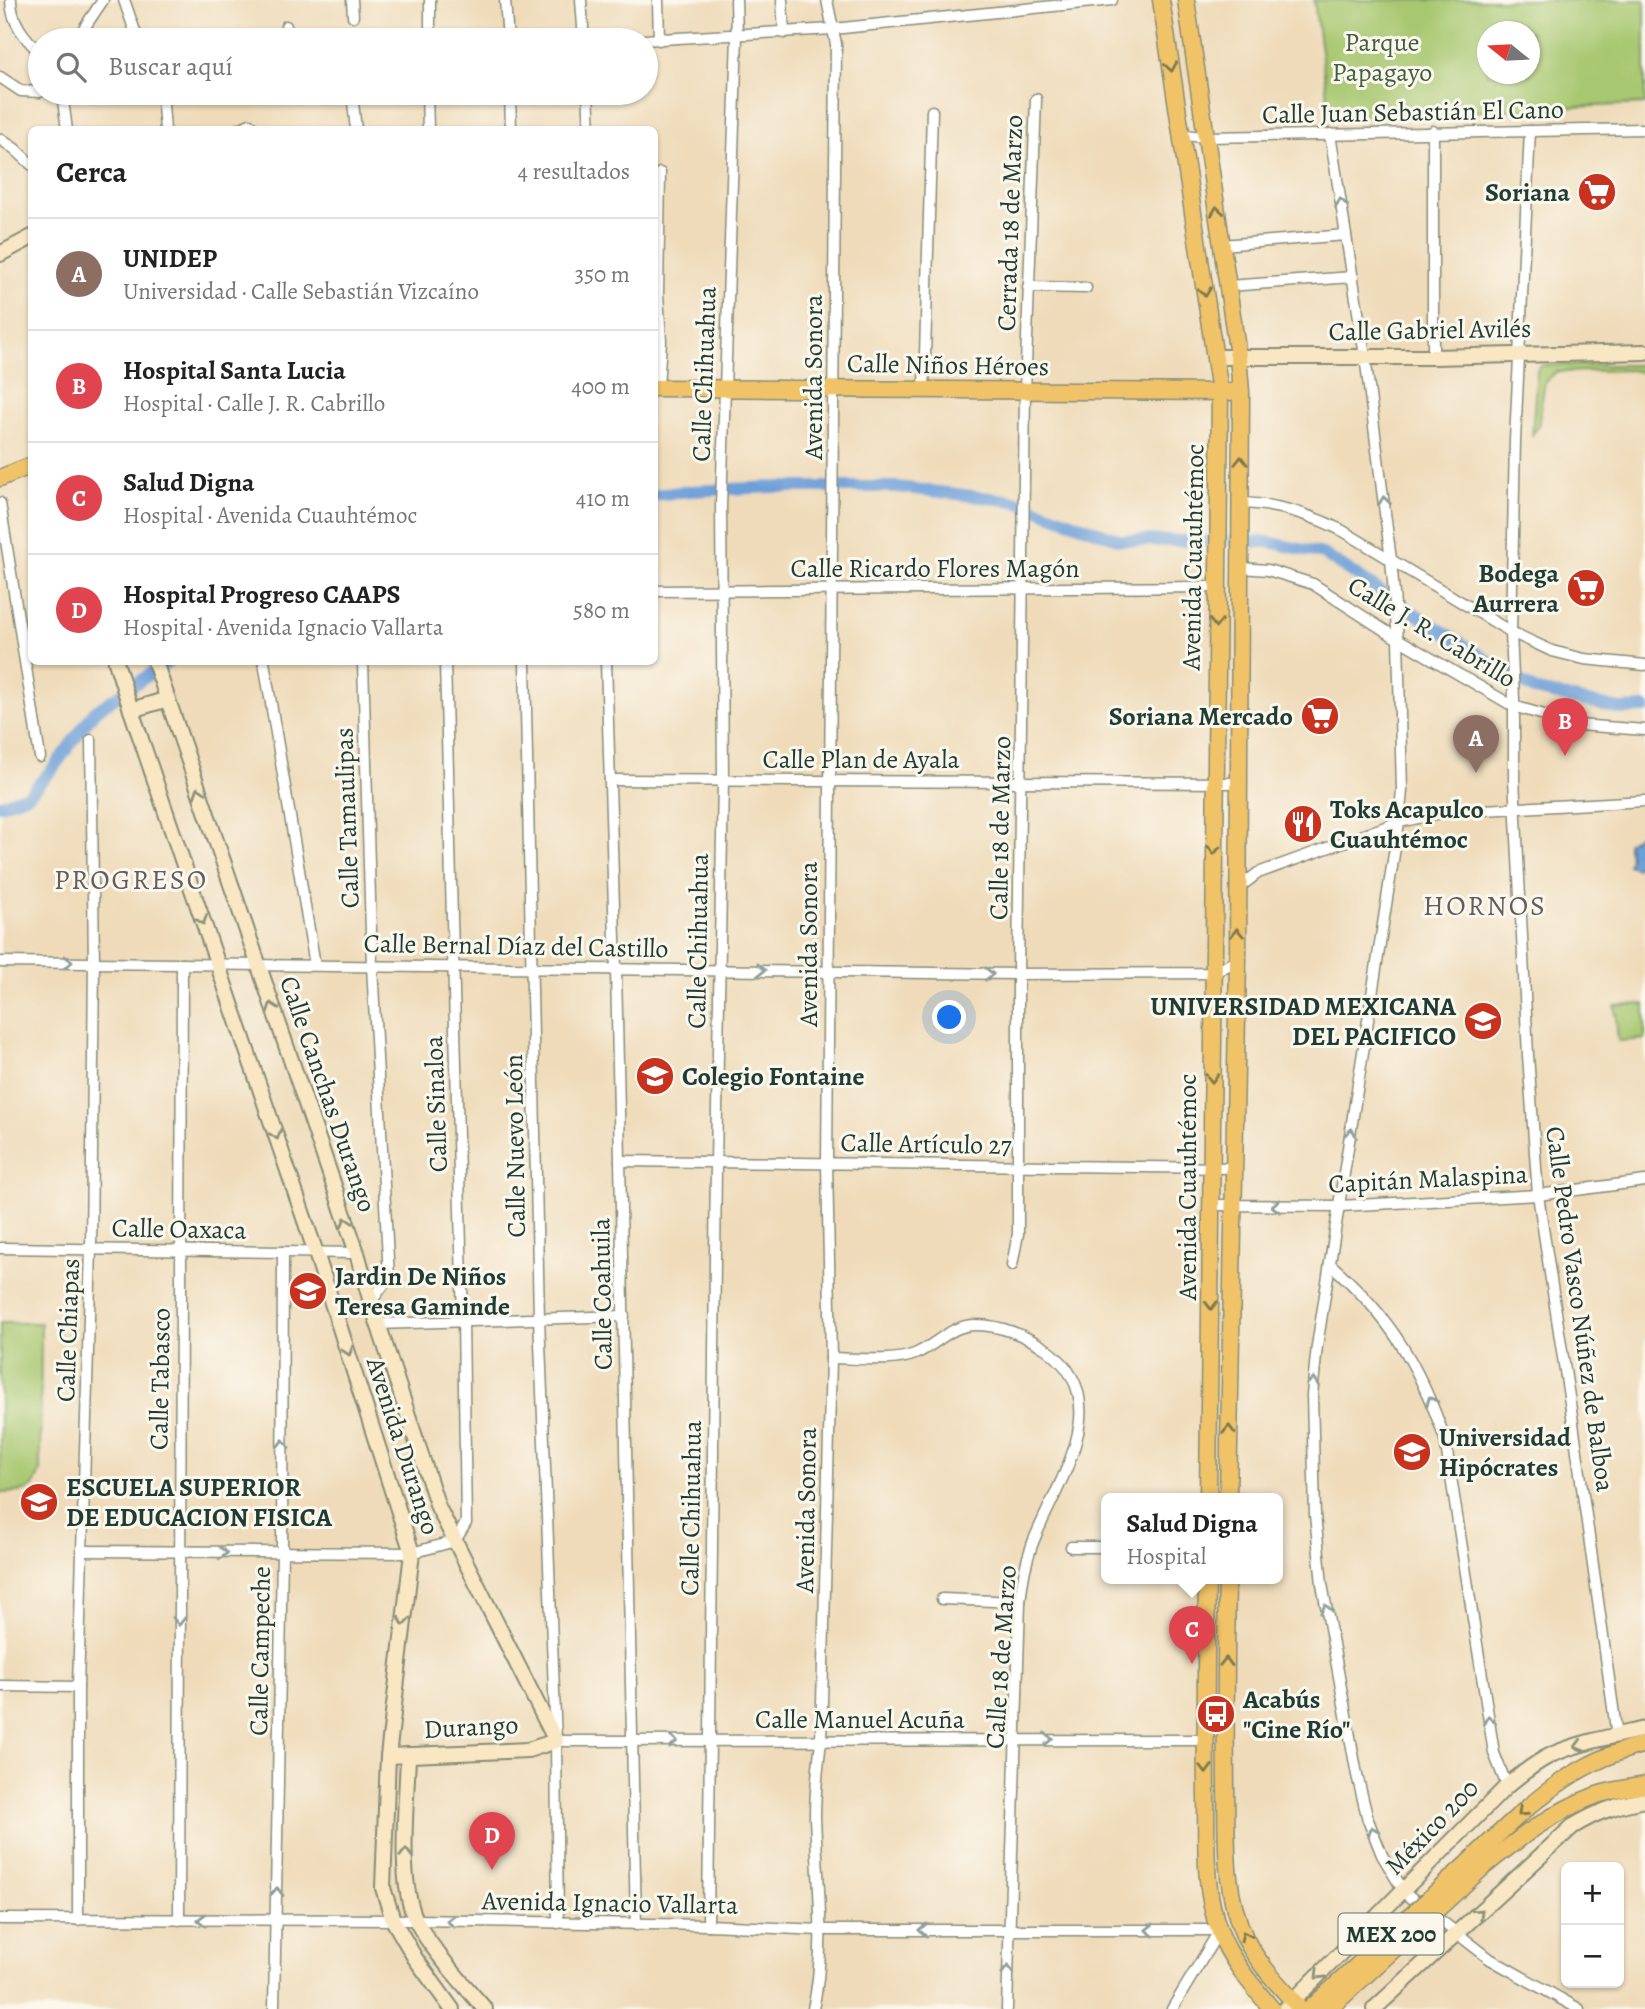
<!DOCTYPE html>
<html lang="es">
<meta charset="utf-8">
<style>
body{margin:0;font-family:Alegreya,serif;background:#f2f2f2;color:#222}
.controls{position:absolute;right:21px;bottom:21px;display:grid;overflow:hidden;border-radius:10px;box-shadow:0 2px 5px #0004}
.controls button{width:63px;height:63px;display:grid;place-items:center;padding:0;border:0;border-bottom:2px solid #e0e0e0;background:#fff;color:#222;font:35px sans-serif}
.compass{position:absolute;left:1477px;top:21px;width:63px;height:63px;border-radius:50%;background:#fff;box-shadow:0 2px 5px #0004;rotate:288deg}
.you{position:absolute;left:950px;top:1018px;width:24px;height:24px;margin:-18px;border:5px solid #fff;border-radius:50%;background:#1a73e8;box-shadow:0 0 0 10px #1a73e833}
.badge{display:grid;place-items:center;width:46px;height:46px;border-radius:50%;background:#c8321e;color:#fff;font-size:23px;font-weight:700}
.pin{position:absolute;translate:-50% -58px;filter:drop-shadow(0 2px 4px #0008)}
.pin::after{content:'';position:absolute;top:37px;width:24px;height:21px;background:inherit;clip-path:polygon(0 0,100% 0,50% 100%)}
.popup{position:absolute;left:1101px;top:1493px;width:182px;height:91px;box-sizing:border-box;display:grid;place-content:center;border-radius:10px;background:#fff;filter:drop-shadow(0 2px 5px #0005);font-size:23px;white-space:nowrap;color:#767676}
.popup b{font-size:26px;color:#222}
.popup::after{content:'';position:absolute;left:50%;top:100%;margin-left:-14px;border:14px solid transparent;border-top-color:#fff}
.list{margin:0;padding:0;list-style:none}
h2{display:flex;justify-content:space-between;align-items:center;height:91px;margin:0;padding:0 28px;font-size:30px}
h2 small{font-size:23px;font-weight:400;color:#767676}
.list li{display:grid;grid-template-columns:46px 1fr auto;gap:21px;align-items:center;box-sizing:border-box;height:112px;padding:0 28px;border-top:2px solid #e0e0e0}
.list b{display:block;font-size:26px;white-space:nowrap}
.list p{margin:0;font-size:23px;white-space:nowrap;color:#767676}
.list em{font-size:23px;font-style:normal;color:#767676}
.icon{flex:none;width:38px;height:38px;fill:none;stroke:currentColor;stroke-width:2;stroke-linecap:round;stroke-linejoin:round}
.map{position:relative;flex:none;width:1645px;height:2009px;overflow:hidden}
.search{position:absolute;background:#fff;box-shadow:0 2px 5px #0004;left:28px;top:28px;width:630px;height:77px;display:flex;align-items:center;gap:18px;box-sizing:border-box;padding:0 24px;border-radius:38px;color:#767676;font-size:26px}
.panel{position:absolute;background:#fff;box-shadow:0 2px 5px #0004;left:28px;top:126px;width:630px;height:539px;border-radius:10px}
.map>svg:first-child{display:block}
.green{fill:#a7c76f;stroke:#638252;stroke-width:2;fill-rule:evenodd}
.water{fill:#6d9fd8;stroke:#466e86;stroke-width:2}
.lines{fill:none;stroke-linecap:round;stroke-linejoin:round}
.canal{stroke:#6d9fd8;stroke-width:12}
.street-casing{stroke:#878c77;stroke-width:13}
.secondary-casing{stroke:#878c77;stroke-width:18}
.primary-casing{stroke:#878c77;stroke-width:19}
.street{stroke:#fff;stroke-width:10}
.secondary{stroke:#f9e7c3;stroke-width:14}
.primary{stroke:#f1c369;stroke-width:16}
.primary-bridge-casing{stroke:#878c77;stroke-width:19;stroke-linecap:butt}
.primary-bridge{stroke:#f1c369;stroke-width:16}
.oneway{stroke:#7d794c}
.oneway2{stroke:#8f9e9a}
.oneway3{stroke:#8c927c}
.labels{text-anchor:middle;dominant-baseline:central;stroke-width:6;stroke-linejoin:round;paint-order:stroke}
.shield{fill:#fbf7ec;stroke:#61756b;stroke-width:2}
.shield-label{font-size:24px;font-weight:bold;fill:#1f3d34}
.park-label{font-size:26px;fill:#416043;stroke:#fbf7ec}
.street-label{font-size:26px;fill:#1f3d34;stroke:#fbf7ec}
.poi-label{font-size:26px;font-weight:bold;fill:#1f3d34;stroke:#fbf7ec;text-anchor:start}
.neighbourhood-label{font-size:28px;letter-spacing:2px;fill:#615d60;stroke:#fbf7ec}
</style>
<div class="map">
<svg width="1645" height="2009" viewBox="0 0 1645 2009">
<rect width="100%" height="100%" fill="#fbf7ec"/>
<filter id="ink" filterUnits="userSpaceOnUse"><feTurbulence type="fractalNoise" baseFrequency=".0143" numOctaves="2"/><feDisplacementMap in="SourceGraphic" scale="14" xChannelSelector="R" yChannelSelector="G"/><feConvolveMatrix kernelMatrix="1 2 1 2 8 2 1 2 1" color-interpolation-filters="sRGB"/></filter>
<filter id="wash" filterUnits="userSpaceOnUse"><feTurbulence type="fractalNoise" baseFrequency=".00686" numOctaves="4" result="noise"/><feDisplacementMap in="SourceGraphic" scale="28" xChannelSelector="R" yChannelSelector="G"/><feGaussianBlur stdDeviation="1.57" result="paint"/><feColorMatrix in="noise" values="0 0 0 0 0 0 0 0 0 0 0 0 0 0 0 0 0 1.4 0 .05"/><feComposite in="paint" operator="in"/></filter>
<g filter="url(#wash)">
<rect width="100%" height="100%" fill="#efdbba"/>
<g class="green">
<path d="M1314,0H1645V104L1330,117ZM1488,32H1530V74H1488Z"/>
<path d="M1548,365H1645V373L1631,370L1556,372L1546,381L1544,386L1538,427L1532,435L1537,371L1540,366Z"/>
<path d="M1645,1004V1039L1618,1041L1615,1006Z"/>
<path d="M0,1323H41L40,1470C34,1495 22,1492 0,1493Z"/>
</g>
<path class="water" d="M1640,834L1645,842L1639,848L1640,864L1636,868L1628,865L1630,856L1627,843Z"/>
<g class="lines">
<g class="canal">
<path d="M654,495L690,491L773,487H897L1014,501L1120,540L1268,542L1323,554L1534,690L1620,709L1645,708"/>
<path d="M0,805L28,795L52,770L94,712L168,662"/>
</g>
</g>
</g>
<g filter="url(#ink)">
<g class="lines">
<g class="street-casing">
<g id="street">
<path d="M11,0C11,22 25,38 40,53"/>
<path d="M124,0L138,40"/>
<path d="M352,0L353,16"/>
<path d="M505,0L508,40"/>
<path d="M581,0L584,40"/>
<path d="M658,0L659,40"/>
<path d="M782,0L784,33"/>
<path d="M286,26L287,40"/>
<path d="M430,32V0"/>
<path d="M76,40L103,0"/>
<path d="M644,40L833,29L1112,0"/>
<path d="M0,77L21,91L40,92"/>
<path d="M62,93L67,130"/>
<path d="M162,93L165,130"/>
<path d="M352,93L356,130"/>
<path d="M427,93L428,130"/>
<path d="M510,93L511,130"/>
<path d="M588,93L590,130"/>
<path d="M237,130L250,124L256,130"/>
<path d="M1530,131L1515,440L1511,632L1514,699V778L1528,1055L1538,1195L1572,1416L1617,1736"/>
<path d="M1330,134L1365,356L1391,560L1398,639L1402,790L1399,822L1317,1346L1312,1395L1315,1515L1322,1584L1357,1775L1368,1820L1382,1855L1404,1892L1490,1959L1579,2009"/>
<path d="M1182,135L1206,137L1645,129"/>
<path d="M0,139L15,149L32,165"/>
<path d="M1222,245L1346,235"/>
<path d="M1228,286L1353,277"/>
<path d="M1028,287L1086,288"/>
<path d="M1433,357V131"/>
<path d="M658,388L661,341L658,294L660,173"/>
<path d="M924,390L932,111"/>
<path d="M0,503L40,757"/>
<path d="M1241,503C1278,504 1310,514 1343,531L1511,632L1552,651L1584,659L1645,665"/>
<path d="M1241,568L1268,570L1313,584L1398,639L1513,706L1579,725L1645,730"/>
<path d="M654,591L1216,587"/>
<path d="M264,662L315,965"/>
<path d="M363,662L372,966L389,1277L371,1302"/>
<path d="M525,662L539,1318L556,1741L558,1923"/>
<path d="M606,662L616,969L636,1925"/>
<path d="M610,780L1238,783"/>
<path d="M1237,889L1258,873L1399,822L1446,812L1645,801"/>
<path d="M0,962L1018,974L1213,973L1238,960"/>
<path d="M620,1161L1232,1168"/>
<path d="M1213,1205L1340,1206L1538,1195L1645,1181"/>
<path d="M0,1248L357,1253"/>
<path d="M1330,1264C1390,1316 1419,1365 1445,1439L1494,1753L1507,1786"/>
<path d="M1012,1265L1018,1234V974L1025,391L1036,99"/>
<path d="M378,1324L624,1316"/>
<path d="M831,1358C855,1358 893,1363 915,1354C937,1345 951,1324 977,1325C1000,1325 1027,1336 1046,1349C1120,1401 1055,1484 1032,1545C1025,1564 1022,1582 1020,1602L1007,2009"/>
<path d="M1071,1547H1106"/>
<path d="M82,1551L412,1553L455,1541L466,1523L463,1320L445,662"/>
<path d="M942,1599L1020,1602"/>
<path d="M0,1686L78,1687"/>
<path d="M556,1741L1205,1740"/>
<path d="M0,1919L416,1920L708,1925L820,1930H1219"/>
<path d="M78,1920V1687L91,1249L94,962L91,740"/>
<path d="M179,1920L182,964"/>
<path d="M708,1925L716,1164L723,780L721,506L737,36L736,0"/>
<path d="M274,2009L282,1554L283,1252"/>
<path d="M813,2009C827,1946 817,1879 815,1816C815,1791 818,1766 821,1741L831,1358L827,1164L836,44L827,0"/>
<path d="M1172,2009L1219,1931"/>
</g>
</g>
<g class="secondary-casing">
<g id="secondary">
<path d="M0,254L32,237"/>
<path d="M1215,357H1433L1645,352"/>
<path d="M116,662L131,710L316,1253L412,1553L388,1756L383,1888L393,1920L415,1958L452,2009"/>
<path d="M155,662L357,1253L371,1302L438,1507L556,1741L528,1750L388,1756"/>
<path d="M131,710L168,699"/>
<path d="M408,1755C407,1800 397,1880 416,1920C429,1947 465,1986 485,2009"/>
<path d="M1285,2009L1507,1786C1521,1774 1536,1762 1553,1754C1582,1742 1614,1736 1645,1729"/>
<path d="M1374,2009L1572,1827C1596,1812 1617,1805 1645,1800"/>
</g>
</g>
<g class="primary-casing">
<g id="primary">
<path d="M1161,0L1220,392L1208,1498"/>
<path d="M1186,0L1238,356L1241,392L1238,960L1228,1498"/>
<path d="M654,388L1230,392"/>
<path d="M0,478L32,465"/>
<path d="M1207,1578C1206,1651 1205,1724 1206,1797C1207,1841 1203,1888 1219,1930C1230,1960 1251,1984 1272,2009"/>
<path d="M1227,1578C1226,1648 1225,1717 1226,1786C1227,1838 1223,1889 1245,1938C1258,1964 1281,1988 1301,2009"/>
<path d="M1471,1860C1526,1808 1569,1763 1645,1744"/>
<path d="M1482,1868C1518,1839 1553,1811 1597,1795C1612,1790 1629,1788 1645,1785"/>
</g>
</g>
<use href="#street" class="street"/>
<use href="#secondary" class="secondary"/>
<use href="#primary" class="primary"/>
<g class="primary-bridge-casing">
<g id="primary-bridge">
<path d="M1310,2009L1471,1860"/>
<path d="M1329,2009L1482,1868"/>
</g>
</g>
<use href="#primary-bridge" class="primary-bridge"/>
</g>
<defs><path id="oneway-chevron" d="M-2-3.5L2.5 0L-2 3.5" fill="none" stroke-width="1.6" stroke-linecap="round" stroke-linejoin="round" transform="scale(1.75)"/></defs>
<g class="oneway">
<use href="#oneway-chevron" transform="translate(1171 67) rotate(81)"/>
<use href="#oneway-chevron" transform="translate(1217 211) rotate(-98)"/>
<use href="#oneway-chevron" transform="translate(1205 292) rotate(82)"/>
<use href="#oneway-chevron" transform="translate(1241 461) rotate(-90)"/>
<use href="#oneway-chevron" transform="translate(1216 623) rotate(90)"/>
<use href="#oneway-chevron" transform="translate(1214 850) rotate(91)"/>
<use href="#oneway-chevron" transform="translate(1237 933) rotate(-91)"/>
<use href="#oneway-chevron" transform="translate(1212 1078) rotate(90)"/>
<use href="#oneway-chevron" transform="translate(1211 1305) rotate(91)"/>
<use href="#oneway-chevron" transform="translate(1229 1430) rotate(-89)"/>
<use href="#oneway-chevron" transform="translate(1226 1662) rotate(-89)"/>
<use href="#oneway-chevron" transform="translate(1206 1769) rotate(89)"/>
<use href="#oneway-chevron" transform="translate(1522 1812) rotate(137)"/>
<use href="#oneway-chevron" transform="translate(1245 1936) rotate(-115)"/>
</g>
<g class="oneway2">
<use href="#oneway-chevron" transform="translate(1341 203) rotate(-99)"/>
<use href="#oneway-chevron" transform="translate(1384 501) rotate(-97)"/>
<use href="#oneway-chevron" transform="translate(68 962)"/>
<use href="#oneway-chevron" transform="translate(761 970) rotate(1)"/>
<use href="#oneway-chevron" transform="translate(989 974) rotate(1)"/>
<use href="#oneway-chevron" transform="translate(1351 1133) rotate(-81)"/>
<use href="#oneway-chevron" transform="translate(1276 1206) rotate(179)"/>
<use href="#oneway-chevron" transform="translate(1313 1382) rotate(-84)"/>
<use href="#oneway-chevron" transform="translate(1431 1401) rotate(-113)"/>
<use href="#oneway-chevron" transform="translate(283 1444) rotate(-90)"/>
<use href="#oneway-chevron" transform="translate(223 1553) rotate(1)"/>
<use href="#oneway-chevron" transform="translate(1326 1609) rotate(-101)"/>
<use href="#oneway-chevron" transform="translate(179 1621) rotate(90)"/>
<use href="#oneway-chevron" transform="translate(1489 1720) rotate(-99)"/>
<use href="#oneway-chevron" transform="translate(1048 1739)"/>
<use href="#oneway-chevron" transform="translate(673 1741) rotate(1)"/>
<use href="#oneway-chevron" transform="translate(1373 1831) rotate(-112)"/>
<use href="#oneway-chevron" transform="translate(277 1892) rotate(-89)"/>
<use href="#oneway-chevron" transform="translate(202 1920) rotate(-179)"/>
<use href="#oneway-chevron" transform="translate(451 1921) rotate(-179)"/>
<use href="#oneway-chevron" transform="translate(923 1930) rotate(180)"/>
<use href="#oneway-chevron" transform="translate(1150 1930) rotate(180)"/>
<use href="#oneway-chevron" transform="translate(1008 1970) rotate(-89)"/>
</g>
<g class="oneway3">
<use href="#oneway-chevron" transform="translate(199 792) rotate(-109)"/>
<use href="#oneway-chevron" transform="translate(202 920) rotate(71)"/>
<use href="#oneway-chevron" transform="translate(272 1007) rotate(-109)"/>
<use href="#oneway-chevron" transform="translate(276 1135) rotate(71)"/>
<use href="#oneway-chevron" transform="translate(346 1222) rotate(-109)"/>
<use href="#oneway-chevron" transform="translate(348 1351) rotate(72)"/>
<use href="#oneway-chevron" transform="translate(404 1621) rotate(97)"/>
<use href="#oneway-chevron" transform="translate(1579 1746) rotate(164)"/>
<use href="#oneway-chevron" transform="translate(406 1853) rotate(-89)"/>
<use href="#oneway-chevron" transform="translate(1479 1913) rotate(-43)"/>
<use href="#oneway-chevron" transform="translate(1319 1975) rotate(135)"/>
</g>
</g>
<defs>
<g id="supermarket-disc" transform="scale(2.0125)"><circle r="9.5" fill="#c8321e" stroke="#fbf7ec"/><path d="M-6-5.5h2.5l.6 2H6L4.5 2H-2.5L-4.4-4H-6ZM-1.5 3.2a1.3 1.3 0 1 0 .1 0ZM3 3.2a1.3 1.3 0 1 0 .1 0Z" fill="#fff"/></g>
<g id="restaurant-disc" transform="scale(2.0125)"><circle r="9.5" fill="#c8321e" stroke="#fbf7ec"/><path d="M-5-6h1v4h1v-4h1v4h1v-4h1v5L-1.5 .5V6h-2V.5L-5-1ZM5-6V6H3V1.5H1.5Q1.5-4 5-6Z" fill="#fff"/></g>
<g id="university-disc" transform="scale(2.0125)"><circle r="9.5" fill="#c8321e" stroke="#fbf7ec"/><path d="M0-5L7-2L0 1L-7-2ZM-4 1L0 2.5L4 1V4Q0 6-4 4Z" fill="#fff"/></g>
<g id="school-disc" transform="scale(2.0125)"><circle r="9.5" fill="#c8321e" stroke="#fbf7ec"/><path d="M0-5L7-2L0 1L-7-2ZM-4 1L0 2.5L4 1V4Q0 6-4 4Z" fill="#fff"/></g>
<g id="bus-disc" transform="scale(2.0125)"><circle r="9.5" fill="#c8321e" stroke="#fbf7ec"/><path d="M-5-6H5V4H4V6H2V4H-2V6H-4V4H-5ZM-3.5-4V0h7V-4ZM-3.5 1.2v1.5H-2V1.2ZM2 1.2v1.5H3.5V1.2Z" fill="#fff"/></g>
</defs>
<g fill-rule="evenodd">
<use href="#supermarket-disc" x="1597" y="192"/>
<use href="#supermarket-disc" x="1586" y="588"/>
<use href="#supermarket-disc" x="1320" y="716"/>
<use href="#restaurant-disc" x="1303" y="824"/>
<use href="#university-disc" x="1483" y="1021"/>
<use href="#school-disc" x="655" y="1076"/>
<use href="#school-disc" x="308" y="1291"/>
<use href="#university-disc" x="1412" y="1452"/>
<use href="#school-disc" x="39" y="1502"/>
<use href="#bus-disc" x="1216" y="1714"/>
</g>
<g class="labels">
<rect class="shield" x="1338.5" y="1913.5" width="105" height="41" rx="5"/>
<g class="shield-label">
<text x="1391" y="1934">MEX 200</text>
</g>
<g class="park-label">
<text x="1382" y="42">Parque<tspan x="1382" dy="30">Papagayo</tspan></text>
</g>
<g class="street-label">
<text transform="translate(1413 112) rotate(-1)">Calle Juan Sebastián El Cano</text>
<text transform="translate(1010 223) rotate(-88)">Cerrada 18 de Marzo</text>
<text transform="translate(1430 330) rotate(-1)">Calle Gabriel Avilés</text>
<text transform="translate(948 365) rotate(1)">Calle Niños Héroes</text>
<text transform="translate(704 374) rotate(-88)">Calle Chihuahua</text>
<text transform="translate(813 377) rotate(-90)">Avenida Sonora</text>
<text transform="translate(1193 557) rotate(-89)">Avenida Cuauhtémoc</text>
<text x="935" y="568">Calle Ricardo Flores Magón</text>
<text transform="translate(1432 632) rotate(31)">Calle J. R. Cabrillo</text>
<text x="861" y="759">Calle Plan de Ayala</text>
<text transform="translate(347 818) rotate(-92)">Calle Tamaulipas</text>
<text transform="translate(1000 828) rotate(-89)">Calle 18 de Marzo</text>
<text transform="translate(698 941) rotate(-89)">Calle Chihuahua</text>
<text transform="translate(808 944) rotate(-90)">Avenida Sonora</text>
<text transform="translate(516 946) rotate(1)">Calle Bernal Díaz del Castillo</text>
<text transform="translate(328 1094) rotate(71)">Calle Canchas Durango</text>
<text transform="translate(436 1104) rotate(-92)">Calle Sinaloa</text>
<text transform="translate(926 1144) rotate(1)">Calle Artículo 27</text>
<text transform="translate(515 1146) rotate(-91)">Calle Nuevo León</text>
<text transform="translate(1428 1179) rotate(-3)">Capitán Malaspina</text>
<text transform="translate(1187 1187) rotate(-90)">Avenida Cuauhtémoc</text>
<text transform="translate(179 1229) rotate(1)">Calle Oaxaca</text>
<text transform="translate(602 1294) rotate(-91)">Calle Coahuila</text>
<text transform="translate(1580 1309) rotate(82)">Calle Pedro Vasco Núñez de Balboa</text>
<text transform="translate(68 1330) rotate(-88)">Calle Chiapas</text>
<text transform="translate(160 1379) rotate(-89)">Calle Tabasco</text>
<text transform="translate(403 1446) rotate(72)">Avenida Durango</text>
<text transform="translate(691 1508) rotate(-89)">Calle Chihuahua</text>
<text transform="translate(806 1510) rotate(-89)">Avenida Sonora</text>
<text transform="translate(260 1651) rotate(-89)">Calle Campeche</text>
<text transform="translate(1001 1657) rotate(-86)">Calle 18 de Marzo</text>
<text x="860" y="1719">Calle Manuel Acuña</text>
<text transform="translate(471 1727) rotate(-3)">Durango</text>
<text transform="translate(1432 1827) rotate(-46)">México 200</text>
<text transform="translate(610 1903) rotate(1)">Avenida Ignacio Vallarta</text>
</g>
<g class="poi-label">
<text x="1570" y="192" text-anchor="end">Soriana</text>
<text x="1559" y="573" text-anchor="end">Bodega<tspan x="1559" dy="30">Aurrera</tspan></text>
<text x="1293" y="716" text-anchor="end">Soriana Mercado</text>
<text x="1330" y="809">Toks Acapulco<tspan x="1330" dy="30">Cuauhtémoc</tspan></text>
<text x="1456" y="1006" text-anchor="end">UNIVERSIDAD MEXICANA<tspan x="1456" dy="30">DEL PACIFICO</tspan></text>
<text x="682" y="1076">Colegio Fontaine</text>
<text x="335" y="1276">Jardin De Niños<tspan x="335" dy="30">Teresa Gaminde</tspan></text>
<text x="1439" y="1437">Universidad<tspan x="1439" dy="30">Hipócrates</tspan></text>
<text x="66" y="1487">ESCUELA SUPERIOR<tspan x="66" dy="30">DE EDUCACION FISICA</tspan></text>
<text x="1243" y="1699">Acabús<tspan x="1243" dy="30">"Cine Río"</tspan></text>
</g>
<g class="neighbourhood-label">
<text x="131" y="880">PROGRESO</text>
<text x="1485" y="906">HORNOS</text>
</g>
</g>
</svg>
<div class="controls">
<button>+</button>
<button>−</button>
</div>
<svg class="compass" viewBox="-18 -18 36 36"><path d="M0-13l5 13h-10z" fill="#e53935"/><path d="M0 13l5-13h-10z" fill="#767676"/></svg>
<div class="you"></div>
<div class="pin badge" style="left:1476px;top:773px;background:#8d6e63">A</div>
<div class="pin badge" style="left:1565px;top:756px;background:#e0444e">B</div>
<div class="pin badge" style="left:1192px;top:1664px;background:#e0444e">C</div>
<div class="popup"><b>Salud Digna</b>Hospital</div>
<div class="pin badge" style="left:492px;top:1870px;background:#e0444e">D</div>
<div class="search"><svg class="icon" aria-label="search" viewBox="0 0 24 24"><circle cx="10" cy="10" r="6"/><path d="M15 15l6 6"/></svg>Buscar aquí</div>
<section class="panel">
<h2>Cerca<small>4 resultados</small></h2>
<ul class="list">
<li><span class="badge" style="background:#8d6e63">A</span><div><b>UNIDEP</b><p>Universidad · Calle Sebastián Vizcaíno</p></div><em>350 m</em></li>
<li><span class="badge" style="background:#e0444e">B</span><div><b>Hospital Santa Lucia</b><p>Hospital · Calle J. R. Cabrillo</p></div><em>400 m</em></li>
<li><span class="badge" style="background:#e0444e">C</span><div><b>Salud Digna</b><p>Hospital · Avenida Cuauhtémoc</p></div><em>410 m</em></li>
<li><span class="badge" style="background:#e0444e">D</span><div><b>Hospital Progreso CAAPS</b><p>Hospital · Avenida Ignacio Vallarta</p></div><em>580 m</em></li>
</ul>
</section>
</div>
